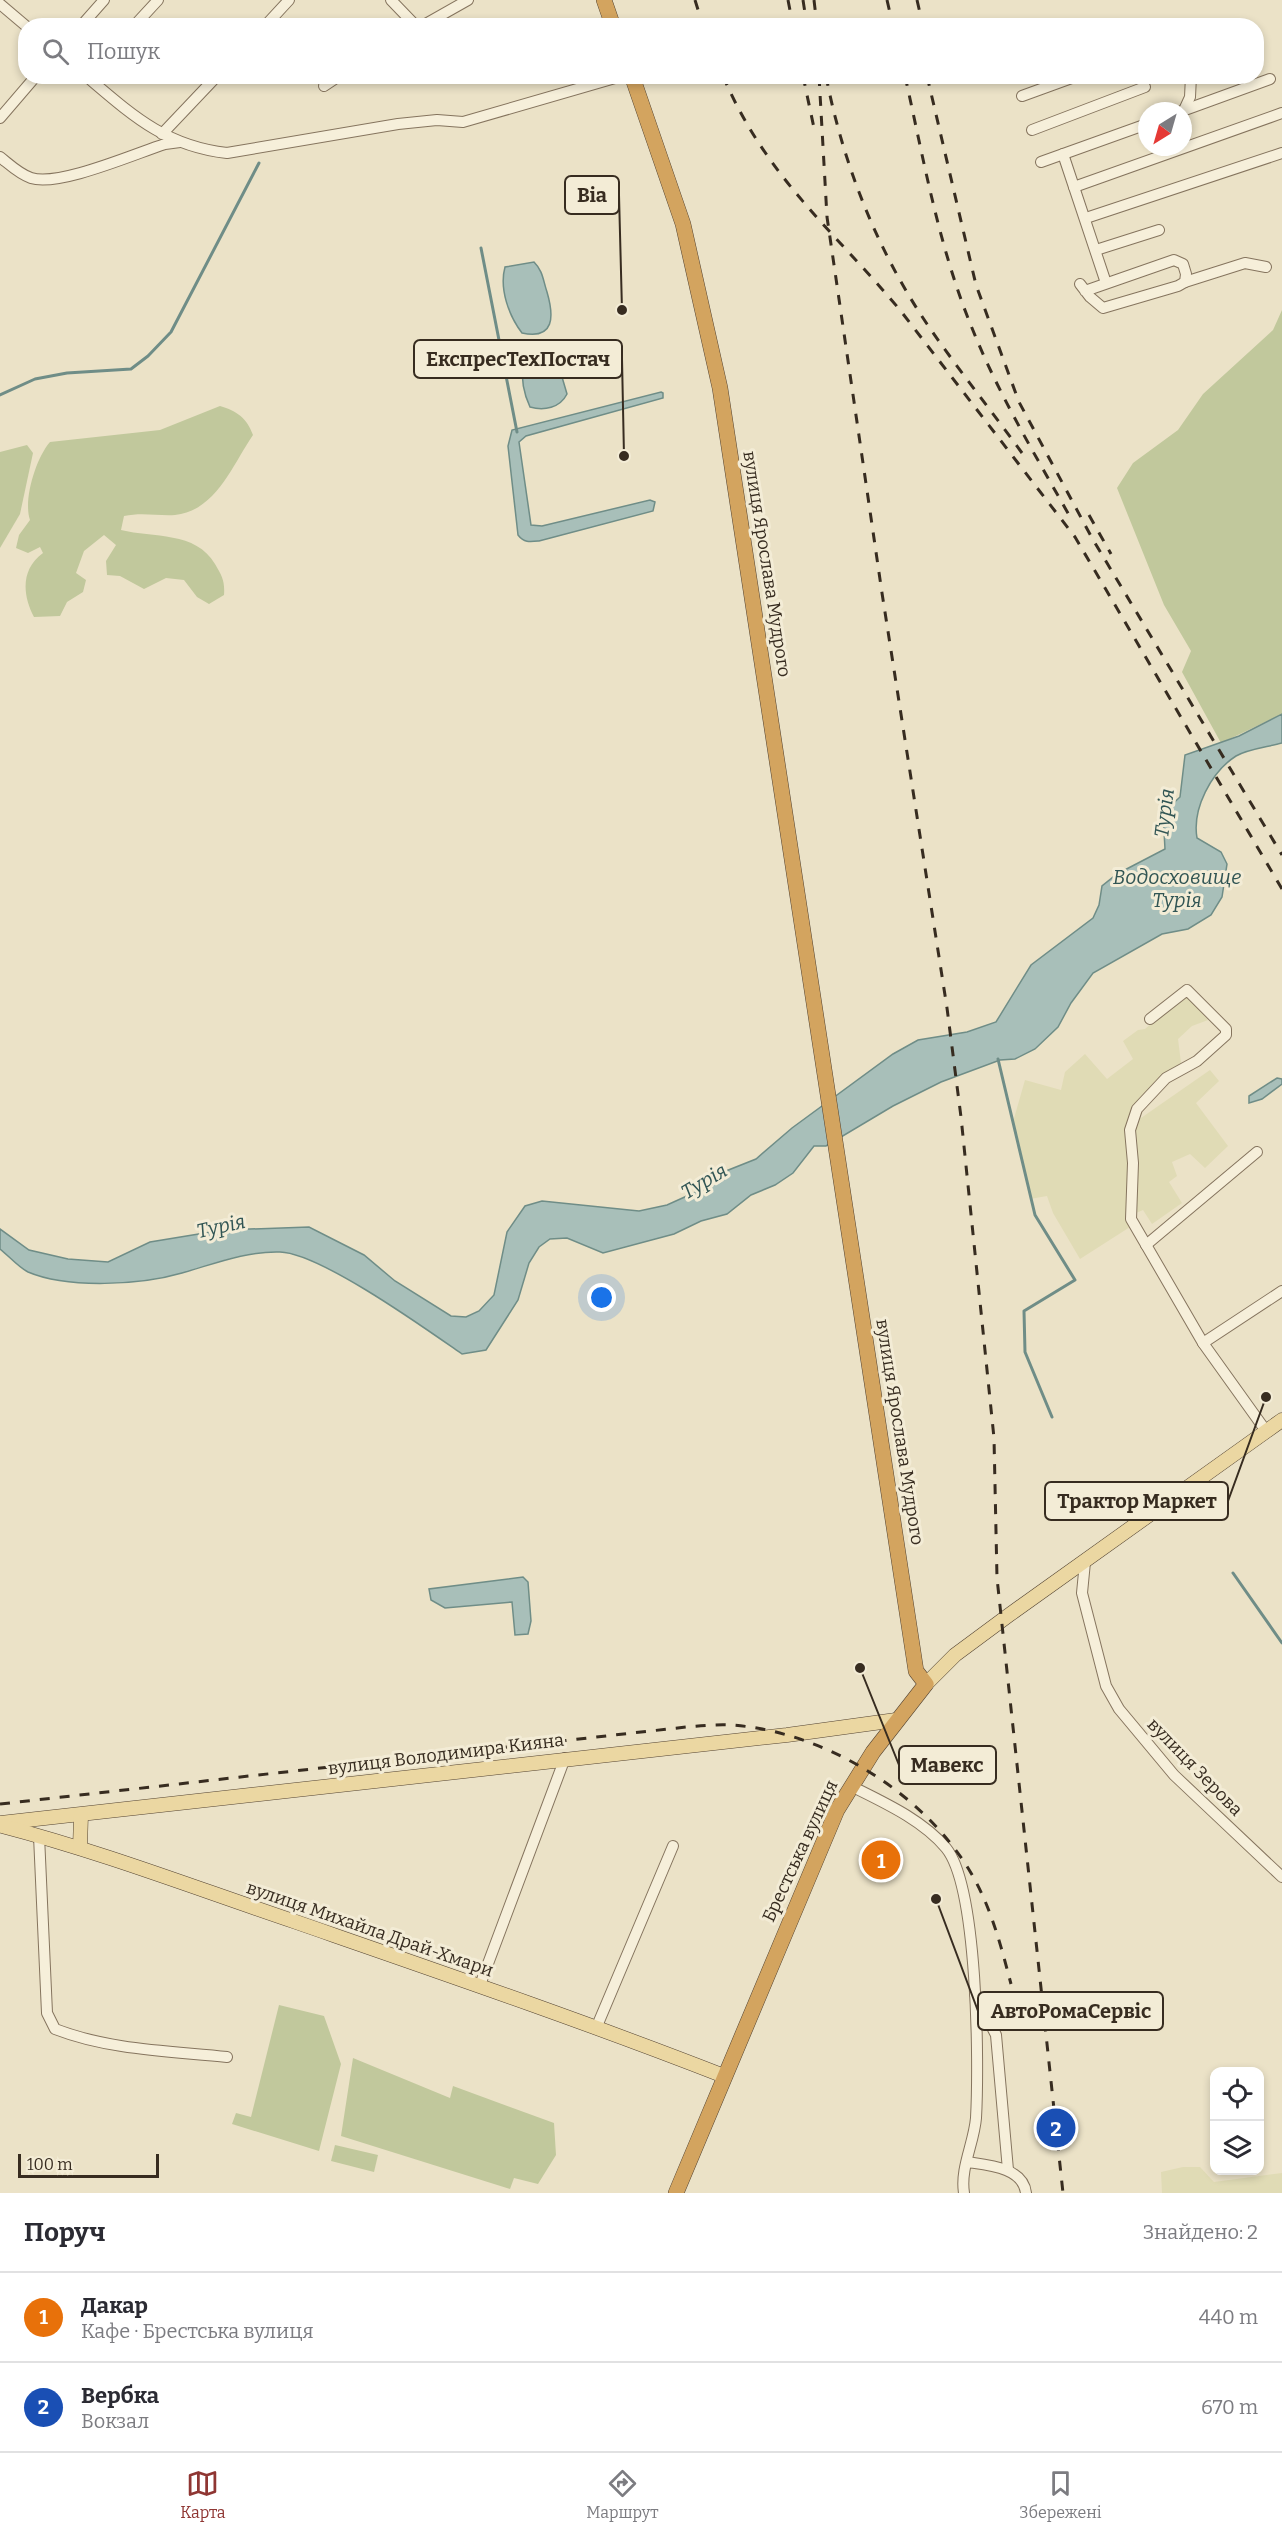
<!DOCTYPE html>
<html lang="uk">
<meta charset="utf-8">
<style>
body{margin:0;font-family:Bitter,serif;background:#f7f7f7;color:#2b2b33}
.controls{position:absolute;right:18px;bottom:18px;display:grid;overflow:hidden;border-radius:12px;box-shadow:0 3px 9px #0003}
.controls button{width:54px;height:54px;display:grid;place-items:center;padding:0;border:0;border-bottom:2px solid #e1e1e2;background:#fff;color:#2b2b33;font:30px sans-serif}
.compass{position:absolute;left:1138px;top:102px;width:54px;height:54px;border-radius:50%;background:#fff;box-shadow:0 3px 9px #0003;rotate:217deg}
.scale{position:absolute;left:18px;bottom:15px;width:141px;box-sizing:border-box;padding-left:6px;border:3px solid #372c20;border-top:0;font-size:16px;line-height:21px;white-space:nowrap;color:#372c20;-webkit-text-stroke:4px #f3ecd6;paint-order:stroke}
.you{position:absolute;left:602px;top:1298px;width:21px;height:21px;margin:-15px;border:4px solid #fff;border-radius:50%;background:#1a73e8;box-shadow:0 0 0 9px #1a73e833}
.badge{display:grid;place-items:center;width:39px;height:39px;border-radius:50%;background:#8f3633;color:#fff;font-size:20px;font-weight:700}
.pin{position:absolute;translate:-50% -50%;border:3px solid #fff;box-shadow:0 2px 6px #0006}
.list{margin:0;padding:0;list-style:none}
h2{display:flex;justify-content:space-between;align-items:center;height:78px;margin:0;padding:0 24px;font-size:26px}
h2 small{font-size:20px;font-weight:400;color:#7c7c81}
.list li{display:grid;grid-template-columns:39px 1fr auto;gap:18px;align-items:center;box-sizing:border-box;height:90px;padding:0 24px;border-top:2px solid #e1e1e2}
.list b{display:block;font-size:22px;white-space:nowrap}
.list p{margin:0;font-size:20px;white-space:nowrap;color:#7c7c81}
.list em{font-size:20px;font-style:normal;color:#7c7c81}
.icon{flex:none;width:33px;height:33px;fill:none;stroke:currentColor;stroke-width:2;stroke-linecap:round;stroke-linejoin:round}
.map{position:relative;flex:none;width:1282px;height:2193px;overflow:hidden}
.search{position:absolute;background:#fff;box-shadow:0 3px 9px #0003;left:18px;right:18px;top:18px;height:66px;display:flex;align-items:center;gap:15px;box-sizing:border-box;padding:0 21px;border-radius:24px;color:#7c7c81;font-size:22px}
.sheet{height:258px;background:#fff}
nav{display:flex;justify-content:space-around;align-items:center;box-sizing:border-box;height:84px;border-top:2px solid #e1e1e2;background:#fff;font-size:16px;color:#7c7c81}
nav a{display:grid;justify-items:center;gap:3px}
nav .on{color:#8f3633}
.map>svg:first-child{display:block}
.farmland{fill:#e0dbb5}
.green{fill:#c1c89c}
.water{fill:#a8bfb9;stroke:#6f8d87;stroke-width:1.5}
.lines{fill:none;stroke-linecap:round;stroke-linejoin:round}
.stream{stroke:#6f8d87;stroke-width:3}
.minor-casing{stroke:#85745e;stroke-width:12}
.major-casing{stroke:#534332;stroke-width:15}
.highway-casing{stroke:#534332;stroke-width:16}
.minor{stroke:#f6efda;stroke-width:10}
.major{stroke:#ebd7a2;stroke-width:14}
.highway{stroke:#d3a45f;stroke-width:15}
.rail{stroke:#372c20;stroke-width:3;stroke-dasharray:10 10;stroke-linecap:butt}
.labels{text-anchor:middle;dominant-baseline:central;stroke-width:6;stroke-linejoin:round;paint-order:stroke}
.street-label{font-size:18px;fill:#372c20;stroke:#f3ecd6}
.water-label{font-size:20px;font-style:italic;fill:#315554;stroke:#f3ecd6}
.leader{fill:none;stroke:#372c20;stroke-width:2}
.callout-dot{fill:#372c20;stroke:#f3ecd6;stroke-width:2}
.callout{fill:#f3ecd6;stroke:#372c20;stroke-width:2}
.callout-label{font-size:20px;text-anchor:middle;font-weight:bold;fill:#372c20}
</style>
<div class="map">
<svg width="1282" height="2193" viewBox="0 0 1282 2193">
<rect width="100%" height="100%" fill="#ebe2c7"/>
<g class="farmland">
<path d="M1186,994L1208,1020L1192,1026L1178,1039L1181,1063L1143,1094L1133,1108L1141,1118L1210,1070L1219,1081L1196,1103L1228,1146L1205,1168L1190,1154L1172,1162L1177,1176L1169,1182L1182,1203L1152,1224L1143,1210L1127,1217L1130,1227L1080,1259L1053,1213L1047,1196L1030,1199L1013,1122L1025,1080L1061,1090L1065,1072L1085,1054L1107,1079L1133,1059L1123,1041L1138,1030L1145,1029Z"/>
<path d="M1183,2167H1200L1214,2182L1282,2173V2193H1162L1161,2172Z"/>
</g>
<g class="green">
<path d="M1282,310V714L1221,743L1182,672L1191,651L1164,605L1117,488L1133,463L1178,430L1203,394L1273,330Z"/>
<path d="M220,406C237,411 247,418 253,435C233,464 216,511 175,515C157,516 142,512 124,516L121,530C153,538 196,531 215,564C222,576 225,581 224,595L209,604L197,597L184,580L166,578L144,589L120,576L107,575L106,561L116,545L104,535L84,551L76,573L86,580L83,592L67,602L60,616L34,617C22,594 21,569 43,553L40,547L28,553L16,548L19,535L30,520C23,500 36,458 50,442L160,430Z"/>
<path d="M27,445L33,453L20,514L0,548V452Z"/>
<path d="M279,2005L324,2016L341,2064L319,2151L232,2124L236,2113L251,2117Z"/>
<path d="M353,2058L450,2098L453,2086L554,2123L556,2155L538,2184L514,2178L510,2189L341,2136Z"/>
<path d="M335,2145L378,2155L374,2172L331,2161Z"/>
</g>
<g class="water">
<path d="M534,262C543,271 543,280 547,292C554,316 555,340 522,333C509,316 499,289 505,267Z"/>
<path d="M550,355L557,360L567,394C560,408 544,411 530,407C524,394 521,380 523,366L534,358Z"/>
<path d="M661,392L663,393V398L526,436L519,442L531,525L542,526L650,500L655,502L653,511L539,541C530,542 524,543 518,535L508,446L512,430Z"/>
<path d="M1282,714V743C1268,747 1248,749 1236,756C1211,772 1192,809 1197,838L1221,852L1227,864L1222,897L1211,915L1188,929L1162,934L1093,973L1071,1003L1058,1027L1035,1049L1015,1059L1000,1060L941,1082L893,1106L826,1146H814L793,1173L775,1185L751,1195L727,1214L701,1221L674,1234L603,1253L567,1238L550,1239L539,1247L529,1263L518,1300L486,1350L462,1354C426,1329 320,1253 280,1252C245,1251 214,1264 182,1273C141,1285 68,1289 28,1272C18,1267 9,1256 0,1249V1229L29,1250L68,1259L108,1262L150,1242L223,1230L309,1227L364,1255L395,1281L451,1316L466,1317L479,1311L494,1295L507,1232L525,1206L542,1201L639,1211L667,1205L709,1186L726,1171L756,1159L792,1128L893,1054L918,1040L967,1032L996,1022L1031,965L1093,918L1099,905L1102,886L1117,874L1165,849L1163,813L1180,797L1185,755L1239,736Z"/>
<path d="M1277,1078L1282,1079V1084L1262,1099L1249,1103V1096Z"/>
<path d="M523,1577L528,1582L531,1621L528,1634L515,1635L512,1602L445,1608L431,1600L429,1589Z"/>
</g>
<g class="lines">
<g class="stream">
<path d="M481,248L517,432"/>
<path d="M0,395L35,379L67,373L131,369L148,356L171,332L259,163"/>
<path d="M998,1059L1035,1215L1075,1280L1024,1311L1025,1352L1052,1417"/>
<path d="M1233,1573L1282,1643"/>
</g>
<g class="minor-casing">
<g id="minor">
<path d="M391,0L416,26"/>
<path d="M0,4L26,26"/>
<path d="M81,26L104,0"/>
<path d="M134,26L158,0"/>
<path d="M265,26L289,0"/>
<path d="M422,26L468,0"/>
<path d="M86,76C132,115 165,146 227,153L398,124L437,120L463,122L622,76"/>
<path d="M324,86L339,76"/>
<path d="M1022,96L1077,76"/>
<path d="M1184,110L1190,97L1191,76"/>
<path d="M1182,111L1270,79"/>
<path d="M0,118L36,76"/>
<path d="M1032,130L1145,87"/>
<path d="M162,134L217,76"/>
<path d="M1063,154L1106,283"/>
<path d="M0,157C9,164 19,174 31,178C59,187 134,154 165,144L180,142"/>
<path d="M1041,162L1147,124"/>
<path d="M1074,187L1282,113"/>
<path d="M1086,218L1282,153"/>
<path d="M1096,250L1159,230"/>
<path d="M1185,282L1245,263L1266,267"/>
<path d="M1080,284L1090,297L1103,308L1178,286L1185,282L1186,274L1183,264L1174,260L1085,291"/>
<path d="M1150,1019L1187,990L1226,1029V1035L1197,1061L1166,1078L1137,1109L1130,1130L1133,1163L1131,1219L1203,1343L1266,1431"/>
<path d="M1146,1245L1257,1152"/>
<path d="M1203,1343L1282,1291"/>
<path d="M1085,1562L1082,1593L1106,1686L1119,1709L1174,1775L1282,1877"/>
<path d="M851,1786C883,1802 923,1820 946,1848C978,1887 979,2064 976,2118C974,2143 960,2168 964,2193"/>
<path d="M39,1836L47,2013L55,2029C109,2050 170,2051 227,2057"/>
<path d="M480,1985L565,1758"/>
<path d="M975,1994L996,2035L1008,2170"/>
<path d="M597,2026L673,1846"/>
<path d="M967,2162C987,2165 1023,2167 1026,2193"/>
</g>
</g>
<g class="major-casing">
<g id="major">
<path d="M926,1684L955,1655L1009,1615L1282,1420"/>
<path d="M0,1823L787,1735L896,1720"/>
<path d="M2,1826C102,1852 198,1889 296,1922C440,1972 583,2021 724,2076"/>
<path d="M80,1848L81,1815"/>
</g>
</g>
<g class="highway-casing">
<g id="highway">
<path d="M604,0L613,26"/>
<path d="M632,76L683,224L720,388L916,1671L926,1684L873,1752L837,1810L676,2193"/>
</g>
</g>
<use href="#minor" class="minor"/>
<use href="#major" class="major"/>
<use href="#highway" class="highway"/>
<g class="rail">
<path d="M695,0L703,26"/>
<path d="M788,0L793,26"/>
<path d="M803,0L807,26"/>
<path d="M814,0L817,26"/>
<path d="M887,0L893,26"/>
<path d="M917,0L923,26"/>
<path d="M723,76C766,177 833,230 900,310L1075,537L1282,889"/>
<path d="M803,76L814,128"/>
<path d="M819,76L827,217L882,593L947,1008L961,1117L994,1438L997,1578L1063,2193"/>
<path d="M826,76C843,164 877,250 927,324C957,368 991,410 1022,453"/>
<path d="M905,76C924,161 939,248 972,328C998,393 1034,453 1069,515"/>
<path d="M927,76L976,285L1019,402L1092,538L1282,855"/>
<path d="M1089,515L1111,554"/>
<path d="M0,1804L686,1727C701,1726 717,1724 731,1725C824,1731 924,1793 971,1873C991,1907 1001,1946 1011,1984"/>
</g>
</g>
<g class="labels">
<g class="street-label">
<text transform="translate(767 564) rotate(81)">вулиця Ярослава Мудрого</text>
<text transform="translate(900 1432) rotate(81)">вулиця Ярослава Мудрого</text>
<text transform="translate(446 1754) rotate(-7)">вулиця Володимира Кияна</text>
<text transform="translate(1195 1767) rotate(46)">вулиця Зерова</text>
<text transform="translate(800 1851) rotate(-65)">Брестська вулиця</text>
<text transform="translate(370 1929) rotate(19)">вулиця Михайла Драй-Хмари</text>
</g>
<g class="water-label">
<text transform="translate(1164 813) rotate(-83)">Турія</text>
<text x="1177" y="877">Водосховище<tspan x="1177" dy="23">Турія</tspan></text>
<text transform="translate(704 1181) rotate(-31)">Турія</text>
<text transform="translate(221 1226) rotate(-13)">Турія</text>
</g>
</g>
<path class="leader" d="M622 310L619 195M624 456L622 359M1266 1397L1228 1501M860 1668L899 1765M936 1899L978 2011"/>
<g class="callout-dot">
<circle cx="622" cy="310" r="6"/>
<circle cx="624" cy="456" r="6"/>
<circle cx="1266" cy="1397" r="6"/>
<circle cx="860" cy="1668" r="6"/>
<circle cx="936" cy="1899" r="6"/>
</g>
<g class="callout">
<rect x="565" y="176" width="54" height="38" rx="6"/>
<rect x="414" y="340" width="208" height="38" rx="6"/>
<rect x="1045" y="1482" width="183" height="38" rx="6"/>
<rect x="899" y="1746" width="97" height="38" rx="6"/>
<rect x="978" y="1992" width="185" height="38" rx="6"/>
</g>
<g class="callout-label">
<text x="592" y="202">Віа</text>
<text x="518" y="366">ЕкспресТехПостач</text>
<text x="1137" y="1508">Трактор Маркет</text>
<text x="947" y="1772">Мавекс</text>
<text x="1071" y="2018">АвтоРомаСервіс</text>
</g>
</svg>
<div class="controls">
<button><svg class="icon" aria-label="locate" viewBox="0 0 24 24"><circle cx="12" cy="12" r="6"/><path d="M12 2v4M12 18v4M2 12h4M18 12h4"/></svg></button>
<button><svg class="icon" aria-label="layers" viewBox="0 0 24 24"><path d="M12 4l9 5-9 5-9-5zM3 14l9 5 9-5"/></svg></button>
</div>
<svg class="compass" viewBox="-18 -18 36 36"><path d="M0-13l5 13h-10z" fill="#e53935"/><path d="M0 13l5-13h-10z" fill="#7c7c81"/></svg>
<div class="scale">100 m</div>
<div class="you"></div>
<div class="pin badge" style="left:881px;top:1860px;background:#e8710a">1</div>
<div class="pin badge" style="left:1056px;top:2128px;background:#1a4fb4">2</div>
<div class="search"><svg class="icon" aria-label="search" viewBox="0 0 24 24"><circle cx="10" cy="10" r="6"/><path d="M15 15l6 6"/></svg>Пошук</div>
</div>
<section class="sheet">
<h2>Поруч<small>Знайдено: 2</small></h2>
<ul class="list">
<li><span class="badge" style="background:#e8710a">1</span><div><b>Дакар</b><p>Кафе · Брестська вулиця</p></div><em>440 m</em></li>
<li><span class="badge" style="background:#1a4fb4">2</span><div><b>Вербка</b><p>Вокзал</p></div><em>670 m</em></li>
</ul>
</section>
<nav>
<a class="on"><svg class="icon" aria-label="map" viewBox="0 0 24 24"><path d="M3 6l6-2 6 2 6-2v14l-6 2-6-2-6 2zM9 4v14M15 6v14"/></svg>Карта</a>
<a><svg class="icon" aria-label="directions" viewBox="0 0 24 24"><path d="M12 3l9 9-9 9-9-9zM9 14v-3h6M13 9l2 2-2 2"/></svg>Маршрут</a>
<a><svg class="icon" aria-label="saved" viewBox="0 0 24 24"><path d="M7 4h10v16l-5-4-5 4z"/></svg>Збережені</a>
</nav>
